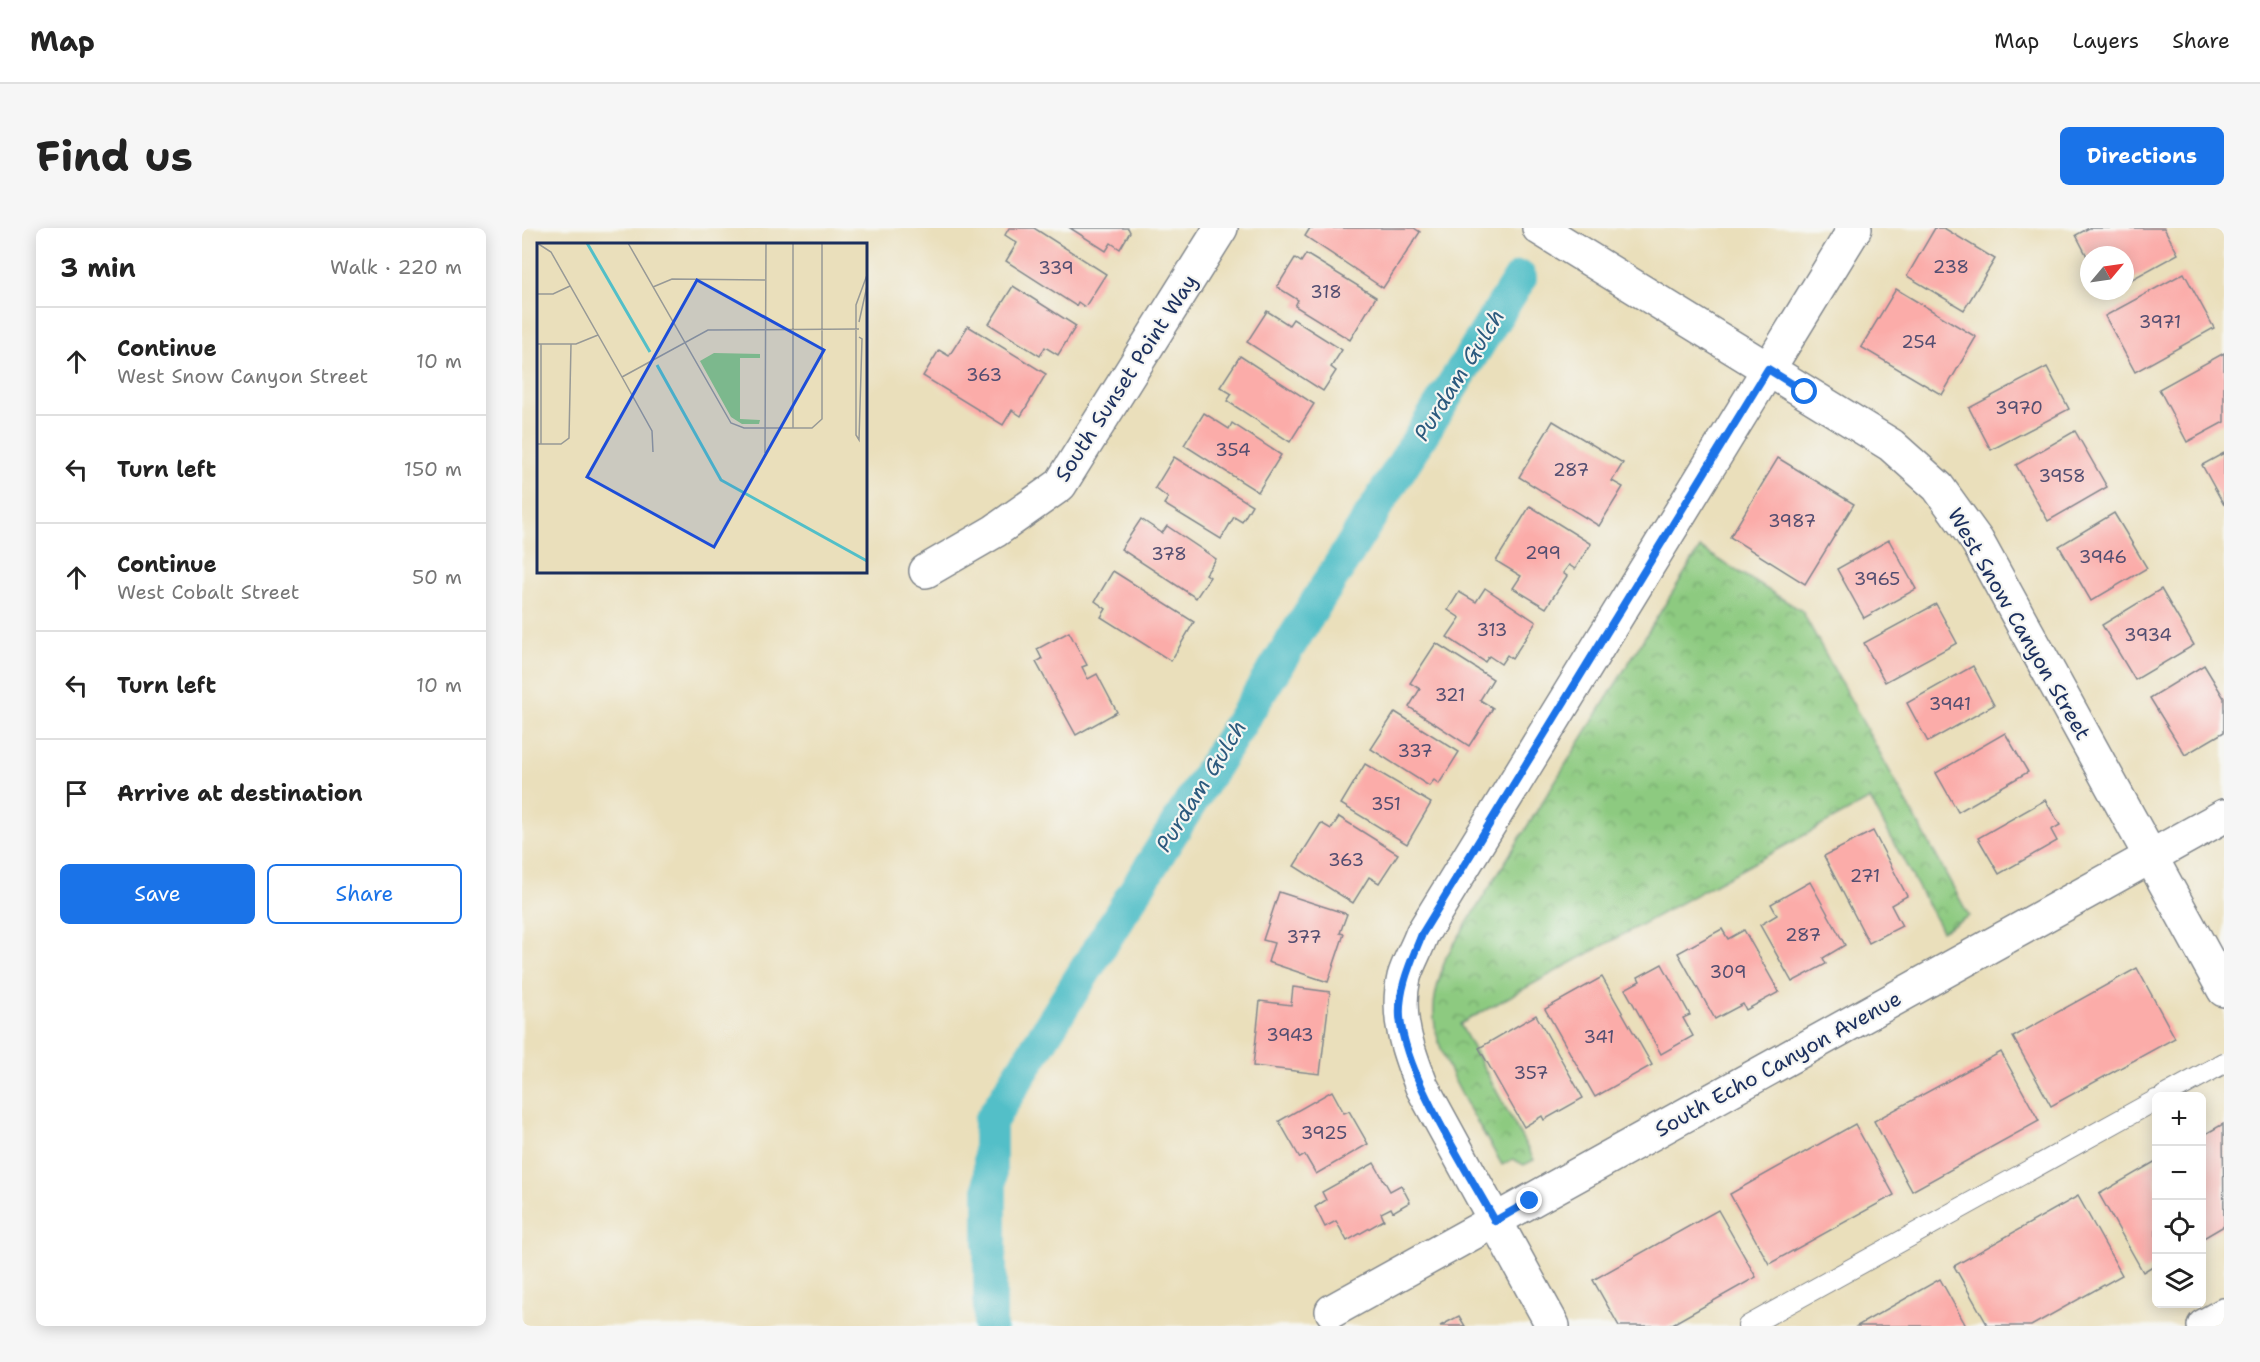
<!DOCTYPE html>
<meta charset="utf-8">
<style>
body{margin:0;font-family:"Shantell Sans",sans-serif;background:#f6f6f6;color:#222}
.controls{position:absolute;right:18px;bottom:18px;display:grid;overflow:hidden;border-radius:9px;box-shadow:0 3px 15px #0003}
.controls button{width:54px;height:54px;display:grid;place-items:center;padding:0;border:0;border-bottom:2px solid #e0e0e0;background:#fff;color:#222;font:30px sans-serif}
.compass{position:absolute;left:1558px;top:18px;width:54px;height:54px;border-radius:50%;background:#fff;box-shadow:0 3px 15px #0003;rotate:61deg}
.stop{position:absolute;width:18px;height:18px;margin:-14px;border:4px solid #1a73e8;border-radius:50%;background:#fff}
.stop.end{background:#1a73e8;border-color:#fff;box-shadow:0 2px 6px #0008}
.list{margin:0;padding:0;list-style:none}
h2{display:flex;justify-content:space-between;align-items:center;height:78px;margin:0;padding:0 24px;font-size:26px}
h2 small{font-size:20px;font-weight:400;color:#767676}
.list li{display:grid;grid-template-columns:39px 1fr auto;gap:18px;align-items:center;box-sizing:border-box;height:108px;padding:0 24px;border-top:2px solid #e0e0e0}
.list b{display:block;font-size:22px;white-space:nowrap}
.list p{margin:0;font-size:20px;white-space:nowrap;color:#767676}
.list em{font-size:20px;font-style:normal;color:#767676}
.actions{display:flex;gap:12px;padding:18px 24px}
.actions a{flex:1;padding:14px 0;border:2px solid #1a73e8;border-radius:9px;text-align:center;font-size:21px;color:#1a73e8}
.actions .main{background:#1a73e8;color:#fff}
.icon{flex:none;width:33px;height:33px;fill:none;stroke:currentColor;stroke-width:2;stroke-linecap:round;stroke-linejoin:round}
.map{position:relative;flex:none;width:1702px;height:1098px;overflow:hidden;border-radius:9px}
header{display:flex;align-items:center;gap:36px;box-sizing:border-box;height:84px;padding:0 30px;background:#fff;border-bottom:2px solid #e0e0e0}
header strong{font-size:28px}
nav{display:flex;gap:33px;margin-inline-start:auto;font-size:21px}
.intro{display:flex;align-items:center;justify-content:space-between;box-sizing:border-box;height:144px;padding:0 36px}
h1{margin:0;font-size:42px}
.button{padding:15px 27px;border-radius:9px;background:#1a73e8;color:#fff;font-size:21px;font-weight:700}
main{display:flex;gap:36px;padding:0 36px}
aside{flex:1;background:#fff;border-radius:9px;box-shadow:0 3px 15px #0003}
.map>svg:first-child{display:block}
.park{fill:url(#park-crowns);stroke:#547c6f;stroke-width:1.5}
.lines{fill:none;stroke-linecap:round;stroke-linejoin:round}
.canal{stroke:#52bfc8;stroke-width:34}
.building{fill:#fbaca9}
.service-casing{stroke:#82878c;stroke-width:22}
.minor-casing{stroke:#82878c;stroke-width:36}
.service{stroke:#fff;stroke-width:20}
.minor{stroke:#fff;stroke-width:33}
.route{stroke:#1a73e8;stroke-width:8}
.labels{text-anchor:middle;dominant-baseline:central;stroke-width:4.5;stroke-linejoin:round;paint-order:stroke}
.number-label{font-size:18px;fill:#534e71}
.street-label{font-size:21px;fill:#1b2f5e;stroke:#f6f6f2}
.water-label{font-size:22px;font-style:italic;fill:#2c5a7e;stroke:#f6f6f2}
.inset-river{fill:none;stroke:#52bfc8;stroke-width:3}
.inset-road{fill:none;stroke:#979996;stroke-width:1.5}
.view{fill:#1d4ed8;fill-opacity:0.15;stroke:#1d4ed8;stroke-width:3}
.inset-edge{fill:none;stroke:#1b2f5e;stroke-width:3}
</style>
<header>
<strong>Map</strong>
<nav><a>Map</a><a>Layers</a><a>Share</a></nav>
</header>
<div class="intro"><h1>Find us</h1><a class="button">Directions</a></div>
<main>
<aside>
<h2>3 min<small>Walk · 220 m</small></h2>
<ul class="list">
<li><svg class="icon" aria-label="ahead" viewBox="0 0 24 24"><path d="M12 20V5M6 11l6-6 6 6"/></svg><div><b>Continue</b><p>West Snow Canyon Street</p></div><em>10 m</em></li>
<li><svg class="icon" aria-label="left" viewBox="0 0 24 24"><path d="M17 20v-9H6M10 6l-5 5 5 5"/></svg><div><b>Turn left</b></div><em>150 m</em></li>
<li><svg class="icon" aria-label="ahead" viewBox="0 0 24 24"><path d="M12 20V5M6 11l6-6 6 6"/></svg><div><b>Continue</b><p>West Cobalt Street</p></div><em>50 m</em></li>
<li><svg class="icon" aria-label="left" viewBox="0 0 24 24"><path d="M17 20v-9H6M10 6l-5 5 5 5"/></svg><div><b>Turn left</b></div><em>10 m</em></li>
<li><svg class="icon" aria-label="arrive" viewBox="0 0 24 24"><path d="M6 21V4h12l-3 4 3 4H6"/></svg><div><b>Arrive at destination</b></div></li>
</ul>
<div class="actions"><a class="main">Save</a><a>Share</a></div>
</aside>
<div class="map">
<svg width="1702" height="1098" viewBox="0 0 1702 1098">
<defs>
<pattern id="park-crowns" width="20" height="18" patternUnits="userSpaceOnUse" patternTransform="scale(1.5)"><rect width="20" height="18" fill="#8dca80"/><path d="M2 6a3 3 0 1 1 6 0M12 15a3 3 0 1 1 6 0" fill="none" stroke="#72a46c"/></pattern>
</defs>
<rect width="100%" height="100%" fill="#f6f6f2"/>
<filter id="ink" filterUnits="userSpaceOnUse"><feTurbulence type="fractalNoise" baseFrequency=".0167" numOctaves="2"/><feDisplacementMap in="SourceGraphic" scale="12" xChannelSelector="R" yChannelSelector="G"/><feConvolveMatrix kernelMatrix="1 2 1 2 8 2 1 2 1" color-interpolation-filters="sRGB"/></filter>
<filter id="wash" filterUnits="userSpaceOnUse"><feTurbulence type="fractalNoise" baseFrequency=".008" numOctaves="4" result="noise"/><feDisplacementMap in="SourceGraphic" scale="24" xChannelSelector="R" yChannelSelector="G"/><feGaussianBlur stdDeviation="1.35" result="paint"/><feColorMatrix in="noise" values="0 0 0 0 0 0 0 0 0 0 0 0 0 0 0 0 0 1.4 0 .05"/><feComposite in="paint" operator="in"/></filter>
<g filter="url(#wash)">
<rect width="100%" height="100%" fill="#eadfbb"/>
<path class="park" d="M1178,320L1280,383L1447,688L1420,703L1348,571L938,796L1012,932L1002,937L991,931L980,937C957,895 908,825 912,778C913,761 919,745 924,729Z"/>
<g class="lines">
<path class="canal" d="M468,1098V894L998,50"/>
</g>
<g id="blocks">
<g class="building">
<path d="M487,0H512L584,46L563,79L556,74L554,78L484,33L495,15L483,7Z"/>
<path d="M548,0H606L608,4L598,21L589,15L584,23Z"/>
<path d="M788,0H892L898,4L861,60L783,8Z"/>
<path d="M1413,0H1422L1473,31L1442,82L1385,48Z"/>
<path d="M1567,0H1642L1656,26L1603,55V27H1567V32L1554,7Z"/>
<path d="M784,26L854,69L828,112L773,78L776,72L755,59L773,30L779,34Z"/>
<path d="M1662,45L1692,100L1613,144L1583,88Z"/>
<path d="M491,58L554,98L536,127L523,119L518,128L467,96Z"/>
<path d="M1374,61L1454,109L1420,167L1339,119Z"/>
<path d="M745,83L767,97L771,91L820,122L809,139L814,143L801,163L725,114Z"/>
<path d="M446,98L524,146L499,188L490,182L481,197L401,148L417,122L427,128Z"/>
<path d="M1702,125V194L1665,214L1637,161Z"/>
<path d="M718,128L792,176L768,214L705,173L710,166L698,159Z"/>
<path d="M1525,139L1547,181L1469,222L1447,180Z"/>
<path d="M682,185L707,201L710,195L759,227L736,264L662,217Z"/>
<path d="M1031,193L1101,235L1090,253L1101,259L1077,298L997,249Z"/>
<path d="M1553,203L1585,259L1526,293L1494,237Z"/>
<path d="M1702,225V277L1680,237Z"/>
<path d="M652,229L730,277L720,294L712,289L699,311L642,276L646,270L633,260Z"/>
<path d="M1256,230L1332,276L1283,356L1208,309Z"/>
<path d="M1008,278L1069,316L1053,341L1047,337L1041,345L1045,348L1024,380L991,360L999,348L974,333Z"/>
<path d="M1592,285L1625,340L1569,373L1537,318Z"/>
<path d="M619,291L640,305L645,298L694,331L684,346L688,349L674,370L599,321Z"/>
<path d="M1367,312L1394,361L1342,390L1315,341Z"/>
<path d="M591,343L672,394L649,433L579,389L584,381L573,373Z"/>
<path d="M963,360L1014,394L990,431L985,427L979,436L967,428L963,434L925,409L938,390L926,382L937,364L954,374Z"/>
<path d="M1639,361L1672,417L1613,452L1580,397Z"/>
<path d="M1414,376L1435,415L1363,454L1342,415Z"/>
<path d="M547,404L565,437L560,439L566,451L575,446L595,484L554,507L514,434L520,431L515,421Z"/>
<path d="M914,415L971,451L958,472L971,480L947,518L887,479L898,461L888,455Z"/>
<path d="M1682,437L1702,470V504L1663,527L1628,470Z"/>
<path d="M1451,438L1472,477L1406,514L1385,475Z"/>
<path d="M873,484L937,524L917,556L912,552L907,558L849,521Z"/>
<path d="M1483,505L1506,544L1436,584L1414,545Z"/>
<path d="M843,536L909,575L885,616L819,576Z"/>
<path d="M1523,572L1538,597L1529,602L1535,613L1477,646L1456,610Z"/>
<path d="M817,589L876,626L857,655L847,649L831,675L772,638L799,595L809,601Z"/>
<path d="M1351,603L1385,668L1369,677L1380,698L1347,715L1302,628Z"/>
<path d="M1288,654L1323,717L1301,730L1304,736L1270,754L1238,697L1255,687L1249,676Z"/>
<path d="M757,664L825,686L818,705L822,706L806,754L746,734L752,715L741,712Z"/>
<path d="M1200,701L1206,711L1222,702L1257,764L1224,782L1221,776L1193,791L1156,725Z"/>
<path d="M1140,736L1168,787L1161,790L1171,808L1139,826L1103,761L1118,753L1116,749Z"/>
<path d="M1615,740L1653,810L1529,878L1491,809Z"/>
<path d="M1080,749L1130,837L1073,869L1023,781Z"/>
<path d="M771,759L808,764L798,846L731,838L738,773L769,777Z"/>
<path d="M1014,787L1061,870L1022,892L1020,888L1002,899L957,820Z"/>
<path d="M1479,824L1517,893L1390,963L1352,893Z"/>
<path d="M810,863L822,885L827,883L846,916L794,946L783,927L778,930L757,893Z"/>
<path d="M1333,896L1372,967L1247,1036L1208,966Z"/>
<path d="M1701,896L1702,998L1680,1011V908Z"/>
<path d="M1634,933V1036L1621,1044L1577,966Z"/>
<path d="M852,935L868,963L879,957L888,974L871,984L869,980L859,985L862,992L825,1013L814,993L803,999L793,979L804,972L800,964Z"/>
<path d="M1556,968L1600,1047L1509,1098H1466L1432,1038Z"/>
<path d="M1196,982L1234,1049L1147,1098H1097L1071,1052Z"/>
<path d="M1418,1051L1444,1098H1335Z"/>
<path d="M937,1088L943,1098H918Z"/>
</g>
</g>
</g>
<g filter="url(#ink)">
<use href="#blocks" fill-opacity="0" stroke="#82878c" stroke-width="1.5"/>
<g class="lines">
<g class="service-casing">
<g id="service">
<path d="M1642,868L1702,835"/>
<path d="M1226,1098L1634,872"/>
</g>
</g>
<g class="minor-casing">
<g id="minor">
<path d="M1017,0L1369,217L1416,259L1455,313L1702,762"/>
<path d="M404,343L473,303L538,257L699,0"/>
<path d="M810,1083L1702,588"/>
<path d="M1031,1098L900,859C886,823 873,788 882,749C886,735 895,720 900,706L1333,0"/>
<path d="M1682,1098L1702,1087"/>
</g>
</g>
<use href="#service" class="service"/>
<use href="#minor" class="minor"/>
</g>
</g>
<g class="lines" filter="url(#ink)">
<path class="route" d="M1008,973L973,993C944,940 883,848 878,789C876,760 890,732 900,706L1246,141L1283,164"/>
</g>
<g class="labels">
<g class="number-label">
<text x="1429" y="39">238</text>
<text x="534" y="40">339</text>
<text x="804" y="64">318</text>
<text x="1638" y="94">3971</text>
<text x="1397" y="114">254</text>
<text x="462" y="147">363</text>
<text x="1497" y="180">3970</text>
<text x="711" y="222">354</text>
<text x="1049" y="242">287</text>
<text x="1540" y="248">3958</text>
<text x="1270" y="293">3987</text>
<text x="1021" y="325">299</text>
<text x="647" y="326">378</text>
<text x="1581" y="329">3946</text>
<text x="1355" y="351">3965</text>
<text x="970" y="402">313</text>
<text x="1626" y="407">3934</text>
<text x="928" y="467">321</text>
<text x="1428" y="476">3941</text>
<text x="893" y="523">337</text>
<text x="864" y="576">351</text>
<text x="824" y="632">363</text>
<text x="1343" y="648">271</text>
<text x="1281" y="707">287</text>
<text x="782" y="709">377</text>
<text x="1206" y="744">309</text>
<text x="768" y="807">3943</text>
<text x="1077" y="809">341</text>
<text x="1009" y="845">357</text>
<text x="802" y="905">3925</text>
</g>
<g class="street-label">
<text transform="translate(604 150) rotate(-57)">South Sunset Point Way</text>
<text transform="translate(1497 396) rotate(60)">West Snow Canyon Street</text>
<text transform="translate(1256 836) rotate(-29)">South Echo Canyon Avenue</text>
</g>
<g class="water-label">
<text transform="translate(937 147) rotate(-58)">Purdam Gulch</text>
<text transform="translate(679 558) rotate(-58)">Purdam Gulch</text>
</g>
</g>
<g transform="translate(15 15)">
<rect width="330" height="330" fill="#eadfbb"/>
<path d="M177,110L223,111V115H203V176L223,177L222,181H205L194,174L163,118Z" fill="#8dca80"/>
<path class="inset-river" d="M50,0L113,109M120,122L184,237L330,318"/>
<path class="inset-road" d="M0,0L14,9L85,134L115,188L116,209M91,0L194,180L207,185H275L285,176V0M116,44L135,36L228,37M0,51H16L33,43M322,79L330,43M322,94L325,96L322,197L319,192V62L330,32M0,101H39L61,92M4,101V201M85,134L171,87L322,86M256,185V0M0,201H24L32,195L34,101M228,210L229,0"/>
<path class="view" d="M160,37L287,107L177,304L50,234Z"/>
<rect width="330" height="330" class="inset-edge"/>
</g>
</svg>
<div class="controls">
<button>+</button>
<button>−</button>
<button><svg class="icon" aria-label="locate" viewBox="0 0 24 24"><circle cx="12" cy="12" r="6"/><path d="M12 2v4M12 18v4M2 12h4M18 12h4"/></svg></button>
<button><svg class="icon" aria-label="layers" viewBox="0 0 24 24"><path d="M12 4l9 5-9 5-9-5zM3 14l9 5 9-5"/></svg></button>
</div>
<svg class="compass" viewBox="-18 -18 36 36"><path d="M0-13l5 13h-10z" fill="#e53935"/><path d="M0 13l5-13h-10z" fill="#767676"/></svg>
<div class="stop" style="left:1283px;top:164px"></div>
<div class="stop end" style="left:1008px;top:973px"></div>
</div>
</main>
